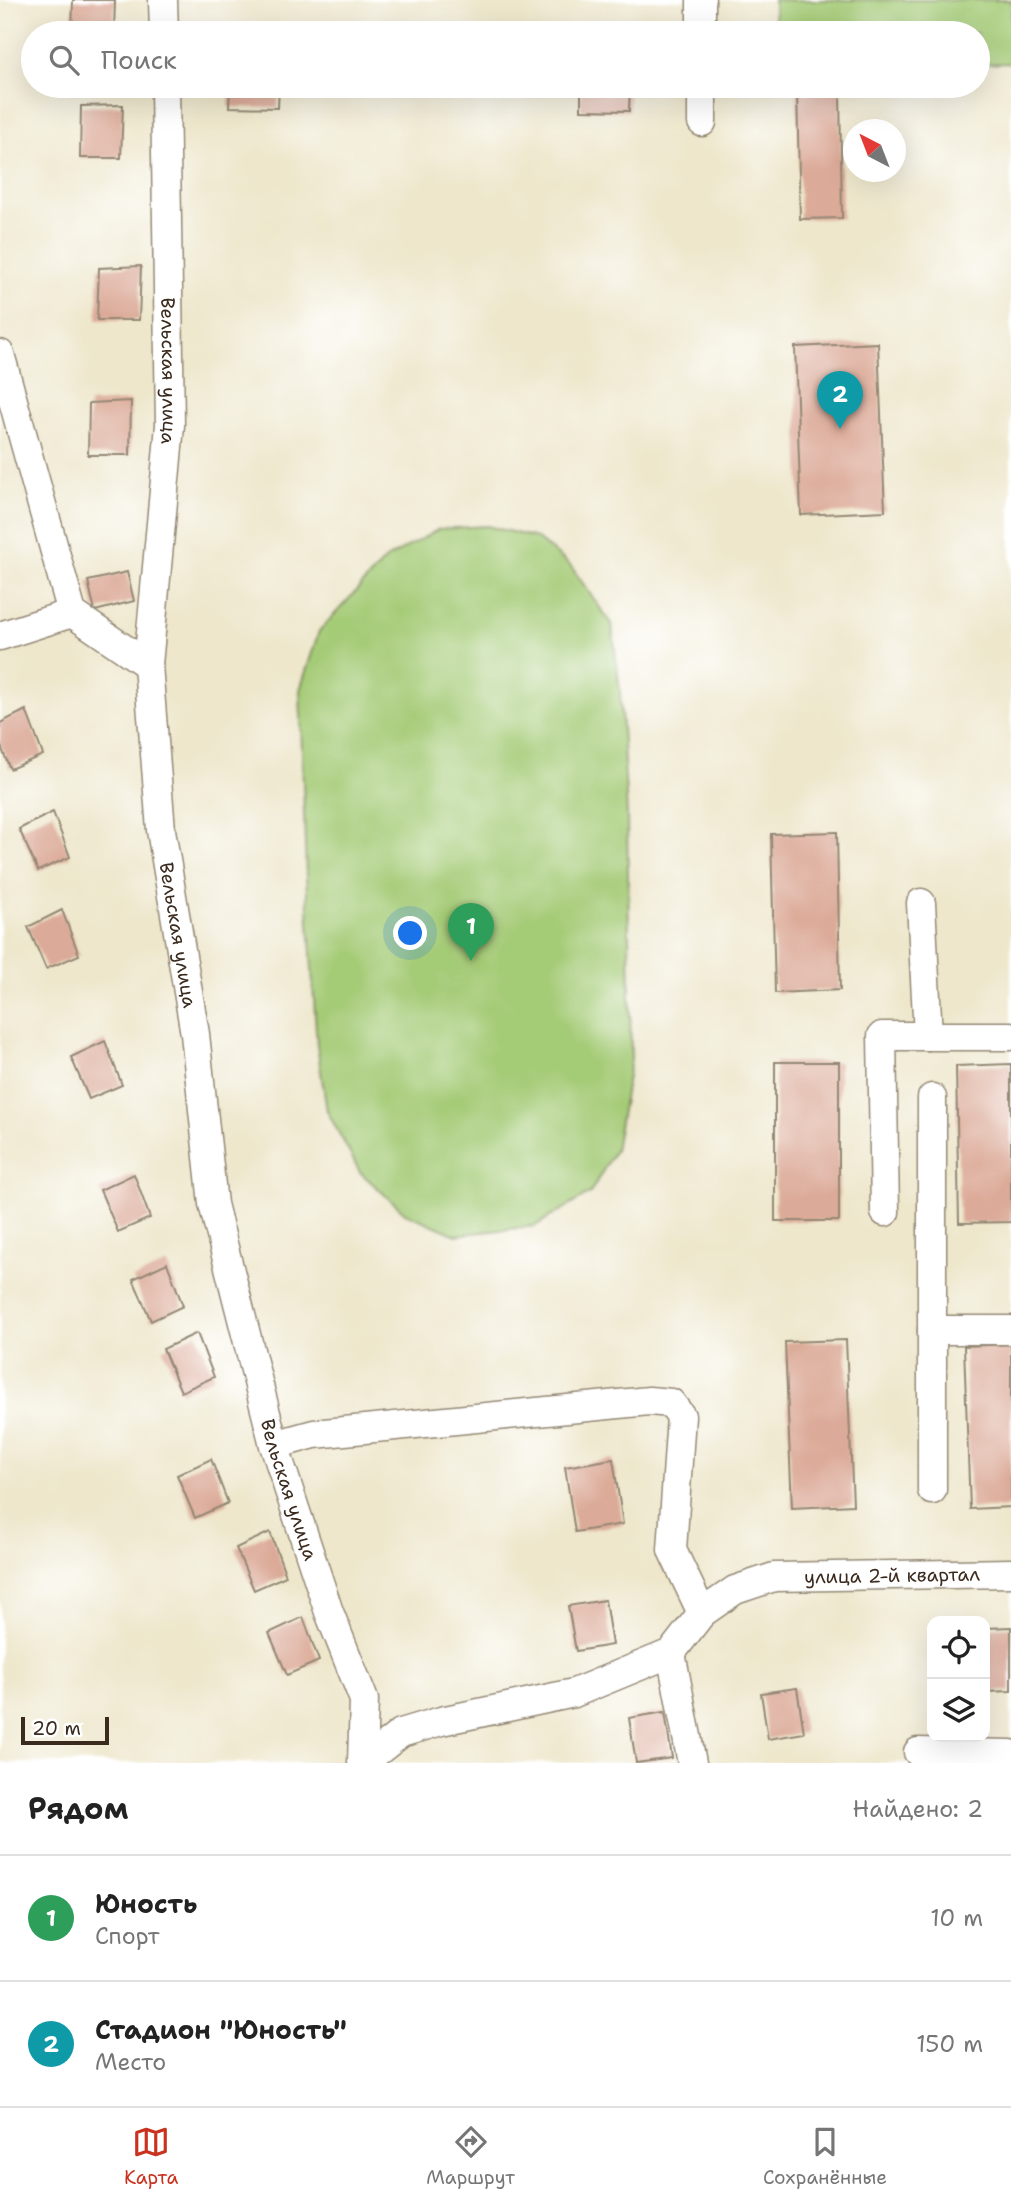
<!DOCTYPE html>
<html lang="ru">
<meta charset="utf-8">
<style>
body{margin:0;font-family:"Shantell Sans",sans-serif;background:#f2f2f2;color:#222}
.controls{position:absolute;right:21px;bottom:21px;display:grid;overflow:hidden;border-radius:14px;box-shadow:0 7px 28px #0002}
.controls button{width:63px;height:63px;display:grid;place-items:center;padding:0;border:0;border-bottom:2px solid #e0e0e0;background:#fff;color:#222;font:35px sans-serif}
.compass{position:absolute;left:843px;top:119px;width:63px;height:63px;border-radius:50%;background:#fff;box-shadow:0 7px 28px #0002;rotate:318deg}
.scale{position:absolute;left:21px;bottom:18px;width:88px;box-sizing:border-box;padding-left:7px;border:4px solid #3b2a1e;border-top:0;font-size:19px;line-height:24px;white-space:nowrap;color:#3b2a1e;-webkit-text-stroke:5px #fff;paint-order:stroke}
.you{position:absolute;left:411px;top:934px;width:24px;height:24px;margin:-18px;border:5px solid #fff;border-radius:50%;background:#1a73e8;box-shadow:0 0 0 10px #1a73e833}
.badge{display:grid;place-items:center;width:46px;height:46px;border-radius:50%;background:#c8321e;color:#fff;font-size:23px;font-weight:700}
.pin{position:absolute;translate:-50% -58px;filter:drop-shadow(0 2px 4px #0008)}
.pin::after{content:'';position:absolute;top:37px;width:24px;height:21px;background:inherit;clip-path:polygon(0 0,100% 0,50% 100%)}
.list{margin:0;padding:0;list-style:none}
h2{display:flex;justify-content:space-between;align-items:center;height:91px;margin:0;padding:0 28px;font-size:30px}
h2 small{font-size:23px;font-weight:400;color:#767676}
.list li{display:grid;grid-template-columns:46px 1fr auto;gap:21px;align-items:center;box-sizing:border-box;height:126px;padding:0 28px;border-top:2px solid #e0e0e0}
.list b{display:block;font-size:26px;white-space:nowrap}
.list p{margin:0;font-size:23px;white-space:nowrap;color:#767676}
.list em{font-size:23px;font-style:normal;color:#767676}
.icon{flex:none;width:38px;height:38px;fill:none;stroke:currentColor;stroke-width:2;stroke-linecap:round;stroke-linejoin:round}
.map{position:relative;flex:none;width:1011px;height:1763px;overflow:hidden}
.search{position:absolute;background:#fff;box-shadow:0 7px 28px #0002;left:21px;right:21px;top:21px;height:77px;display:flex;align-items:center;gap:18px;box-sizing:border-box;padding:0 24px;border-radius:38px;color:#767676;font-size:26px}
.sheet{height:343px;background:#fff}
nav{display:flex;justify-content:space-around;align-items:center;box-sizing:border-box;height:98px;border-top:2px solid #e0e0e0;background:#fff;font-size:19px;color:#767676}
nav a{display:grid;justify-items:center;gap:4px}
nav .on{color:#c8321e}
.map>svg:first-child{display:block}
.green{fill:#a4cb76;stroke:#707a4a;stroke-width:2}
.building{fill:#dcaa98}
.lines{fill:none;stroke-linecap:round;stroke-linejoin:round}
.minor-casing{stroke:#948875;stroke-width:31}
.minor{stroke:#fff;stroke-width:28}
.labels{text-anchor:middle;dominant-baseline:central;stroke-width:7;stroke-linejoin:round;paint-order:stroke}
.street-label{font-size:19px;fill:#3b2a1e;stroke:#fff}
</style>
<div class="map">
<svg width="1011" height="1763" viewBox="0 0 1011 1763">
<rect width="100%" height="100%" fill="#fff"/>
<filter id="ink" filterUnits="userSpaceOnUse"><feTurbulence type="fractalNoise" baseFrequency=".0143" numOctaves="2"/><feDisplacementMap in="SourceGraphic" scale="14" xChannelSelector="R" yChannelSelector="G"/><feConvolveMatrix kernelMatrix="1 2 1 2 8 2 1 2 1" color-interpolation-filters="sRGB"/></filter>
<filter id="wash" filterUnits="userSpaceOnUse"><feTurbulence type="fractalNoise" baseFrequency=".00686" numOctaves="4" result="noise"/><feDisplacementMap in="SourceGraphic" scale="28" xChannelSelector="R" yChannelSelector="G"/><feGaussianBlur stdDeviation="1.57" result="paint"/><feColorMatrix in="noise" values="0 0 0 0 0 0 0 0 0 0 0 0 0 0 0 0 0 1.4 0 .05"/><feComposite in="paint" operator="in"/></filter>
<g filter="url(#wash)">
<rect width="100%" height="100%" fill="#eee7cc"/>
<g class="green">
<path d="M774,0H1011V63L978,64V33H775Z"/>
<path d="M487,526L536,538L570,565L612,625L620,692L627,814L631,1059L615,1150L590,1193L535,1226L456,1235L405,1213L360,1172L327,1111L317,1046L306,876L300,690L319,631L386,559L439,529Z"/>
</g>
<g id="blocks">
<g class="building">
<path d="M73,0H115L114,33H72Z"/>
<path d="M230,86H279L278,108L229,107Z"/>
<path d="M581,86H630L629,111L581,110Z"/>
<path d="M840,91L842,218L800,219L797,92Z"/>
<path d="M123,105L121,158H80L81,106Z"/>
<path d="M141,266L139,320H97L99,268Z"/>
<path d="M878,343L885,511L801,515L795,347Z"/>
<path d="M131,401L130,455H88L89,403Z"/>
<path d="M127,572L134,601L95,611L88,581Z"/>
<path d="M26,710L43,755L10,769L0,744V723Z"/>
<path d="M53,812L70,857L38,871L19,829Z"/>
<path d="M837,832L840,990L775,993L771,834Z"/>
<path d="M62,910L79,955L46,969L28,927Z"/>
<path d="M105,1041L122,1085L89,1099L71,1057Z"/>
<rect x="775" y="1062" width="64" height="159"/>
<path d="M1011,1064V1222L959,1223L956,1066Z"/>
<path d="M134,1174L150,1218L118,1232L100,1190Z"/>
<path d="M167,1263L183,1306L151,1321L133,1279Z"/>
<path d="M197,1333L214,1377L181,1392L163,1349Z"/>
<path d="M846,1340L853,1505L792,1508L785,1342Z"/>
<path d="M1011,1344V1507L970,1509L964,1346Z"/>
<path d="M211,1459L228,1503L195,1518L177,1475Z"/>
<path d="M613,1459L623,1524L575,1532L565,1467Z"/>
<path d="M270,1532L286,1576L254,1590L236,1548Z"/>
<path d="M605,1600L612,1645L576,1651L568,1606Z"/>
<path d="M303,1617L319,1661L287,1675L269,1633Z"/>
<path d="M1011,1627V1691L985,1692V1628Z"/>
<path d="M797,1688L804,1733L768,1739L761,1693Z"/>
<path d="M665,1712L672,1758L636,1763L629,1718Z"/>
</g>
</g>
</g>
<g filter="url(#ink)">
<use href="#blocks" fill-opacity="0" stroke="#948875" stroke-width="2"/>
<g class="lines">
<g class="minor-casing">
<g id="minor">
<path d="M163,0L164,33"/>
<path d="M701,0V33"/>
<path id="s1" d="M165,86L170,425L148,665L161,830L195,1034L213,1204L274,1445L329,1612L364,1700L362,1763"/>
<path d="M702,86V122"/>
<path d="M0,354L72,613L148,665"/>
<path d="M0,636L72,613"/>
<path d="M921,903L928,1036"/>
<path d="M885,1212L882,1036H1011"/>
<path d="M932,1330V1098"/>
<path d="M274,1445L314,1434L649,1401L671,1403L681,1416L672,1550L702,1613"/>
<path d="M932,1490V1330H1011"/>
<path d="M671,1653L692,1763"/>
<path d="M918,1752L1011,1754"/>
<path id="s2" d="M363,1763L401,1733L441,1721L574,1693L671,1653L702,1613L735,1590L774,1577L1011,1573"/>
</g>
</g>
<use href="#minor" class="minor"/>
</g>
</g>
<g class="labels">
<g class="street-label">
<text stroke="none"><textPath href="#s1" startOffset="285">Вельская улица</textPath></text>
<text stroke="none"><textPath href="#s1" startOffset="852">Вельская улица</textPath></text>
<text stroke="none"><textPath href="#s1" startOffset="1419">Вельская улица</textPath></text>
<text stroke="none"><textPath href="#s2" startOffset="581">улица 2-й квартал</textPath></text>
</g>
</g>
</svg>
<div class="controls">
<button><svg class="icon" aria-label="locate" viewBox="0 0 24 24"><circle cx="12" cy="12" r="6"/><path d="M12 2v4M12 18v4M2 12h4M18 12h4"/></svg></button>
<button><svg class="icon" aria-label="layers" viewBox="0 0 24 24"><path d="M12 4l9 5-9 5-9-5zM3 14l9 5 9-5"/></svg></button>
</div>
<svg class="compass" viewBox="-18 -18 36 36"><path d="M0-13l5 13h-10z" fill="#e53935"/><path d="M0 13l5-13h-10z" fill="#767676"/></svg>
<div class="scale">20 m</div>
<div class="you"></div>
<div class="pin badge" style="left:471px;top:961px;background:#2e9e5b">1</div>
<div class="pin badge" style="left:840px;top:429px;background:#0f9aa8">2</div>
<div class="search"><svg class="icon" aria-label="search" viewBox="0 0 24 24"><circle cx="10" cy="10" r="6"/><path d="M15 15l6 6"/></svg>Поиск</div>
</div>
<section class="sheet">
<h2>Рядом<small>Найдено: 2</small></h2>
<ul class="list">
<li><span class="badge" style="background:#2e9e5b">1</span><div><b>Юность</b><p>Спорт</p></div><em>10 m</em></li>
<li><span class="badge" style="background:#0f9aa8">2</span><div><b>Стадион &quot;Юность&quot;</b><p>Место</p></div><em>150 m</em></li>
</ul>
</section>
<nav>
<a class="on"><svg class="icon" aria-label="map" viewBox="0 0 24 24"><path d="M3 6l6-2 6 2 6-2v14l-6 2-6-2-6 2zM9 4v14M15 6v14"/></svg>Карта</a>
<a><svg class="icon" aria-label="directions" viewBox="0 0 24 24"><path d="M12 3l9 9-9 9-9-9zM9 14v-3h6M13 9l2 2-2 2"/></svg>Маршрут</a>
<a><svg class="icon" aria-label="saved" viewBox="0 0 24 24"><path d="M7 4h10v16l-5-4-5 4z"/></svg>Сохранённые</a>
</nav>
